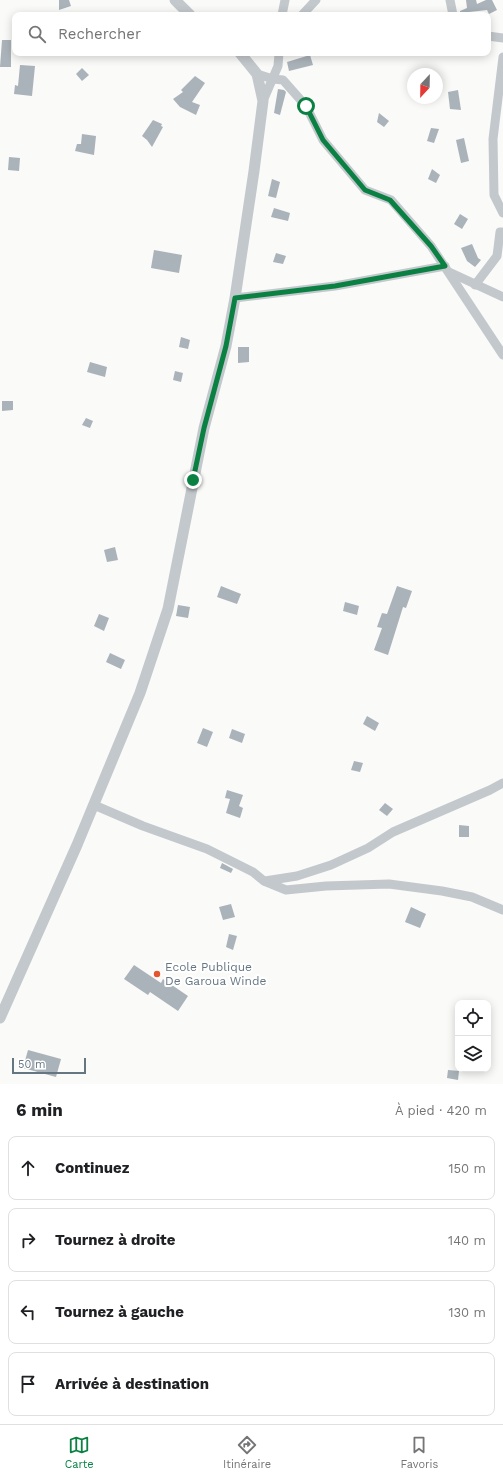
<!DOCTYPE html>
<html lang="fr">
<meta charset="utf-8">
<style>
body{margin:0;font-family:"Work Sans",sans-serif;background:#f2f2f2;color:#202124}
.controls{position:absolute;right:12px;bottom:12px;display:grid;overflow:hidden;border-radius:8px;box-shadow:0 2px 10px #0003}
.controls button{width:36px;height:36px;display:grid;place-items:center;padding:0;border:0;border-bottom:1px solid #e0e0e0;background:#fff;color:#202124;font:20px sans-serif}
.compass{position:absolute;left:407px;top:68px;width:36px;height:36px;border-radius:50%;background:#fff;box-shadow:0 2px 10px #0003;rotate:202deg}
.scale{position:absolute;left:12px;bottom:10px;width:74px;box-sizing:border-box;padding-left:4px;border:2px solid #657683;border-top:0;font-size:11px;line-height:14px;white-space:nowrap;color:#657683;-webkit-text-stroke:3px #fff;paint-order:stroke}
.stop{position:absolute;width:12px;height:12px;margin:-9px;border:3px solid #0b8043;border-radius:50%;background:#fff}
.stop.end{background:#0b8043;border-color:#fff;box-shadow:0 1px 4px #0008}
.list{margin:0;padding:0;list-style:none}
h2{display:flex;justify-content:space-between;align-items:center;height:52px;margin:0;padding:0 16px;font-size:17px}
h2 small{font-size:13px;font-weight:400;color:#757577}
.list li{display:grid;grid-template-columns:26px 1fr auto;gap:12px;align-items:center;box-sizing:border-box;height:64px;margin:0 8px 8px;padding:0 8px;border:1px solid #e0e0e0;border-radius:8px}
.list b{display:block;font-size:15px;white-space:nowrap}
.list em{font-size:13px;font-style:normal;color:#757577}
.icon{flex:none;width:22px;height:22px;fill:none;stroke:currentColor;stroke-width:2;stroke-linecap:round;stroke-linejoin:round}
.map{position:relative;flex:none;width:503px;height:1084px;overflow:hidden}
.search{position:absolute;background:#fff;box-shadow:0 2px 10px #0003;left:12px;right:12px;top:12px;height:44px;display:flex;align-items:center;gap:10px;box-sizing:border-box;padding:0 14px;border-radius:8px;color:#757577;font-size:15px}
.sheet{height:340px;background:#fff}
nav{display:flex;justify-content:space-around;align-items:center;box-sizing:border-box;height:56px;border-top:1px solid #e0e0e0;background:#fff;font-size:11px;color:#757577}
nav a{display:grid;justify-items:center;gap:2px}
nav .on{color:#0b8043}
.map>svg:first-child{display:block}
.building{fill:#aab3b9}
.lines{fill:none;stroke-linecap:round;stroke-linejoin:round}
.minor{stroke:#c3c8cc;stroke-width:9}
.tertiary{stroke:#c3c8cc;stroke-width:11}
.route{stroke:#0b8043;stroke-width:5}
.poi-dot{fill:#e4572e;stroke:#fff;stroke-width:1.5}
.labels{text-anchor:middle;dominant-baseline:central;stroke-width:4;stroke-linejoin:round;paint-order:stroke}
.poi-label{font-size:12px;fill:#657683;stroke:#fff;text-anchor:start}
</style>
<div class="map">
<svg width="503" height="1084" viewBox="0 0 503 1084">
<rect width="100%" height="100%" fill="#fafaf8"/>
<g class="building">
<path d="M59,0H69L71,6L59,10Z"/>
<path d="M466,0H476L477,4L486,0H492L497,10L489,14L487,10L460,13V11L467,8Z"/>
<path d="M2,40H11V67H0Z"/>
<path d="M310,55L313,65L289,71L287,62Z"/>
<path d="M20,65L35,66L32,96L14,94L15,85L18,86Z"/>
<path d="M82,68L89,75L82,81L76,74Z"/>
<path d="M195,76L205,83L192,102L200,105L196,115L180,107L173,99L183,92L181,90Z"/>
<path d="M278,89L284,90L286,92L280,115L274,113Z"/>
<path d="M458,90L461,110L450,109L448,92Z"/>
<path d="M379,113L389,121L384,127L377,122Z"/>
<path d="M153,120L162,124L161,126L163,127L152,147L147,140L142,136Z"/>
<path d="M431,128L439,129L434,143L427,141Z"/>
<path d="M82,134L96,136L94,155L75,151L77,144H81Z"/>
<path d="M464,138L469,161L461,163L456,140Z"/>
<path d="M9,157L20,158L19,171L8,170Z"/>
<path d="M432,169L440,175L436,183L428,179Z"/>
<path d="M272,179L280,182L276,198L268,196Z"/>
<path d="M274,208L290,213L288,221L271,217Z"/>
<path d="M460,214L468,219L462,229L454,224Z"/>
<path d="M472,244L478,258L481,260L475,267L467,261L461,248Z"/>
<path d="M154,250L182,255L179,273L151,268Z"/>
<path d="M276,253L286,256L283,264L273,262Z"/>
<path d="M181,337L190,340L188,349L179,347Z"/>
<path d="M238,347H249V362L238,363Z"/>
<path d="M90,362L107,367L105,377L87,372Z"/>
<path d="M175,371L183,373L181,382L173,380Z"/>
<path d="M2,401H13V410L2,411Z"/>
<path d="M86,418L93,421L90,428L82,425Z"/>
<path d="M115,547L118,560L107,562L104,550Z"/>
<path d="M221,586L241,594L237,604L217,597Z"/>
<path d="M397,586L412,591L406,608L403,607L388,655L374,650L382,628L377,627L382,613L387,614Z"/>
<path d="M345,602L359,606L357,615L343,611Z"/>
<path d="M178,605L190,607L188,618L176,616Z"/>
<path d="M99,614L109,618L104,631L94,626Z"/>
<path d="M110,653L125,660L121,669L106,662Z"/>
<path d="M367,716L379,723L375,731L363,724Z"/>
<path d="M203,728L213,732L207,747L197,743Z"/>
<path d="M232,729L245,734L242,743L229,738Z"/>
<path d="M354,761L363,763L360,772L351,770Z"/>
<path d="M227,790L243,795L239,806L243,808L240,818L226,813L230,799L225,798Z"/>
<path d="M385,803L393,809L387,816L379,810Z"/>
<path d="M459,825L469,826V837H459Z"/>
<path d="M222,863L233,869L231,873L220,868Z"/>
<path d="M231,904L235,917L223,920L219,907Z"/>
<path d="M411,907L426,914L420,928L405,922Z"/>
<path d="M229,934L237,936L233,950L226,947Z"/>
<path d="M134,965L161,983L163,979L188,996L178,1011L150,992L148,995L124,979Z"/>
<path d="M28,1050L61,1059L56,1077L23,1068Z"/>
<path d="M448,1070L459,1071L458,1080L447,1078Z"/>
</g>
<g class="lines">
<g class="minor">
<path d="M450,0L453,15"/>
<path d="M282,15L285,0"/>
<path d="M302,15L316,0"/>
<path d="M488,36L503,38"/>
<path d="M503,57L493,139L494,195L503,213"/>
<path d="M257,74L273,79L283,80L306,106L323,140L365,190L391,200L431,246L503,355"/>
<path d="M263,101L278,66L279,53"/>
<path d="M449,272L503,297"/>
<path d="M475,285L497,256L500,232H503"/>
<path d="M235,298L335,286L445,266"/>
<path d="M94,805L143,826L207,849L253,872L264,881L286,890L326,886L389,884L442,891L472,897L503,910"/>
<path d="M265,881L297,876L331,865L368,848L393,832L490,790L503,783"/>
</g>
<g class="tertiary">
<path d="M175,0L190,15"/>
<path d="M0,1018L77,845L140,693L168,609L204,428L226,346L235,298L254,171L263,101L257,74L240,53"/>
</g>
</g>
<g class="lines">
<path class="route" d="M193,480L204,428L226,346L235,298L335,286L445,266L431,246L390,200L365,190L323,140L306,106"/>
</g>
<circle class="poi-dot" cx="157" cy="974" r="4"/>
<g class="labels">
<g class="poi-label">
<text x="165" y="967">Ecole Publique<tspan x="165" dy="14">De Garoua Winde</tspan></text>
</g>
</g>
</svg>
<div class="controls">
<button><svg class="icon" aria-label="locate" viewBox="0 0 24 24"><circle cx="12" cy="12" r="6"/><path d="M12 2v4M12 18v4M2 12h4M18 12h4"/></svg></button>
<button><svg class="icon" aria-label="layers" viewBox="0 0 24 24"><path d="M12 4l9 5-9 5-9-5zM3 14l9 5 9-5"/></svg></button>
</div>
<svg class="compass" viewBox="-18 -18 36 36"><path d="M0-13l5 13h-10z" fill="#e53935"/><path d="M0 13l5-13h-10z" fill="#757577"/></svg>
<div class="scale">50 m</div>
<div class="stop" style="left:306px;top:106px"></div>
<div class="stop end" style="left:193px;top:480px"></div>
<div class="search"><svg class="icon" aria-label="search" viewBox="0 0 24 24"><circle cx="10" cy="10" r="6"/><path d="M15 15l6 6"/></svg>Rechercher</div>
</div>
<section class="sheet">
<h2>6 min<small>À pied · 420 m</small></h2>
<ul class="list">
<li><svg class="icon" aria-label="ahead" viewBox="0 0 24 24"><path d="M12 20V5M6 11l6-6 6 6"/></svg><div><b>Continuez</b></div><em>150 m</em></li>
<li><svg class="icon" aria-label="right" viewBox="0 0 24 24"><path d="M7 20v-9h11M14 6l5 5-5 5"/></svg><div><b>Tournez à droite</b></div><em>140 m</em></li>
<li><svg class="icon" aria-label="left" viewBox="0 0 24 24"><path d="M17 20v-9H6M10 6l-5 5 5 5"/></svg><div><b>Tournez à gauche</b></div><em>130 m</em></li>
<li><svg class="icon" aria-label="arrive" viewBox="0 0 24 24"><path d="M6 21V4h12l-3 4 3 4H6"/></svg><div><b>Arrivée à destination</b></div></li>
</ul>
</section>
<nav>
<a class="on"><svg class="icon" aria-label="map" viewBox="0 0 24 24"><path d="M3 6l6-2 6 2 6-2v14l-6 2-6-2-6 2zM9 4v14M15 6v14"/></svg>Carte</a>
<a><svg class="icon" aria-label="directions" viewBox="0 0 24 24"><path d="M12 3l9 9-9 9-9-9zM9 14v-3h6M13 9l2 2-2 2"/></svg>Itinéraire</a>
<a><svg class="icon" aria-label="saved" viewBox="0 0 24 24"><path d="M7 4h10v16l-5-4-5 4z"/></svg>Favoris</a>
</nav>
